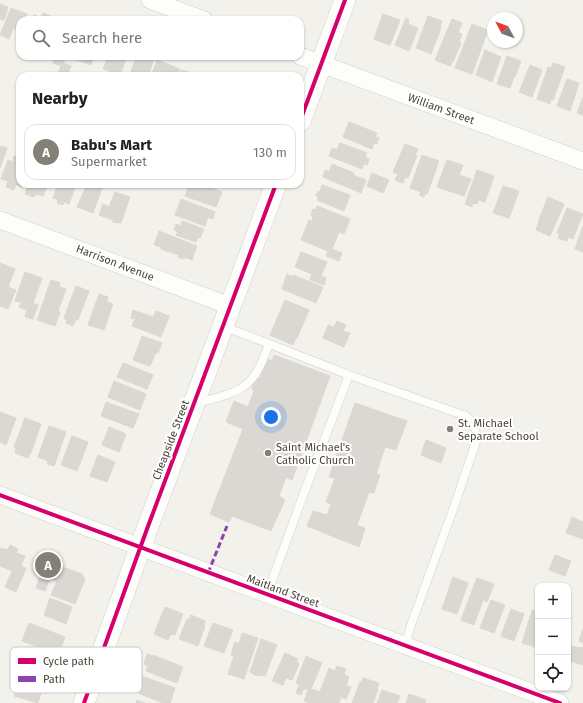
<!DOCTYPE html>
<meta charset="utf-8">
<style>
body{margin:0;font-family:"Fira Sans",sans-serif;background:#f6f6f6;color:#222}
.controls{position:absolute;right:12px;bottom:12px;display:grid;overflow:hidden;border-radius:8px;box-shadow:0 1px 3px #0004}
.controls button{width:36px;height:36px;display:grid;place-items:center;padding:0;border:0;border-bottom:1px solid #e0e0e0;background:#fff;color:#222;font:20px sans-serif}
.compass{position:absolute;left:487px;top:12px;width:36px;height:36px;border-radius:50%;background:#fff;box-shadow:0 1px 3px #0004;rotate:311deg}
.you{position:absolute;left:271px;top:417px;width:14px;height:14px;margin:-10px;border:3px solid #fff;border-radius:50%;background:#1a73e8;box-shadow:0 0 0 6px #1a73e833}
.badge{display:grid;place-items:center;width:26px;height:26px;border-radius:50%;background:#858076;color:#fff;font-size:13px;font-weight:700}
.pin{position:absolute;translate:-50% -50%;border:2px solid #fff;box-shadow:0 1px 4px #0006}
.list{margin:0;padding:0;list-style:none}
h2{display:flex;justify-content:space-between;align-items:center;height:52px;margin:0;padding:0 16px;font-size:17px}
h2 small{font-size:13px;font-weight:400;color:#767676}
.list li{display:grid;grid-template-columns:26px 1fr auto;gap:12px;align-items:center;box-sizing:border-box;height:56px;margin:0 8px 8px;padding:0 8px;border:1px solid #e0e0e0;border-radius:12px}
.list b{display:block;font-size:15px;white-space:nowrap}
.list p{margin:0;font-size:13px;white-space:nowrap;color:#767676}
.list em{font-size:13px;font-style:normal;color:#767676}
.icon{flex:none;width:22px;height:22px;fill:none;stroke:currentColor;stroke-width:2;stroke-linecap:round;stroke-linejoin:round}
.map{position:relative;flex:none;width:583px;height:703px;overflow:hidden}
.search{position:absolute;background:#fff;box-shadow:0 1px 3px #0004;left:16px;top:16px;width:288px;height:44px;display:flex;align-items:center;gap:10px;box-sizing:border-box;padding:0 14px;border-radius:12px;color:#767676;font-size:15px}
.panel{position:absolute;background:#fff;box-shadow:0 1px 3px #0004;left:16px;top:72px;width:288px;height:116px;border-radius:12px}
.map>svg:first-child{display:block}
.building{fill:#dbd8d3;stroke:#dbd8d2}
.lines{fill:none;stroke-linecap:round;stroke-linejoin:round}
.service-casing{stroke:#d1cfc9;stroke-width:9}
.minor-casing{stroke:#d1cfc9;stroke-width:18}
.tertiary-casing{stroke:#d1cfc9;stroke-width:22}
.service{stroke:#fdfdfc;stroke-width:8}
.minor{stroke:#fdfdfc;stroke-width:17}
.tertiary{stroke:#fdfdfc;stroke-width:21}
.quiet{stroke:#8e44ad;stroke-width:3;stroke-dasharray:6 3;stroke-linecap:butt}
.cycleway-casing{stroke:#fff;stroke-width:6}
.cycleway{stroke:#d6006c;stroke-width:4}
.poi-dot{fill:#858076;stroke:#fff;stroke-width:1.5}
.labels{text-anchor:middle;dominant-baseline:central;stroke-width:4;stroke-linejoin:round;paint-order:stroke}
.street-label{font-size:11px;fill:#4a4337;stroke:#fff}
.poi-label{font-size:11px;fill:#4a4337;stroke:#fff;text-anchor:start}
.key{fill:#fff;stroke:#c9c7c3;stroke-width:1}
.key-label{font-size:11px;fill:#4a4337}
</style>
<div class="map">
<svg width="583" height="703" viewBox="0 0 583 703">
<rect width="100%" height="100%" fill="#f3f1ec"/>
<g class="building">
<path d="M0,4L8,7L4,20L0,19Z"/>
<path d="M11,8L27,14L24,20H20V30L13,28L9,39L0,35Z"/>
<path d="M43,13L53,17L52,20H32L34,15L41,18Z"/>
<path d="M383,14L400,20L390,45L374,39Z"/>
<path d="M428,16L442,21L440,28H441L431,54L416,48Z"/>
<path d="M406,18L409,20L408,24L418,28L409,51L395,45Z"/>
<path d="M452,19L462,23L458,33L462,34L459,42L461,43L453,62H452L450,66L435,60Z"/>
<path d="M472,24L488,30L472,74L455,68Z"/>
<path d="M485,50L501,57L492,82L476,75Z"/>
<path d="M48,56H66L63,63L71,66L67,76H57L61,66L53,63L54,59Z"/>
<path d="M75,56H94L91,65L74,59Z"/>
<path d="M108,56H127L120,75L103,69Z"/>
<path d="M137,56H146L154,59L148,76H129Z"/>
<path d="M507,56L521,61L515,77H514L510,88L497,84Z"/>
<path d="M157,60L180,69L177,76H151Z"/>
<path d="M553,63L565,67L553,100L551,99L550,104L537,99L548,67L551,68Z"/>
<path d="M530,65L542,70L532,97L519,92Z"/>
<path d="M182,70L197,75V76H179Z"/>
<path d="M567,79L579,83L570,111L557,106Z"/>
<path d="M583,97V115L577,113Z"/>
<path d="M349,122L377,133L375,137L379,138L377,144L374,143L372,149L343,137Z"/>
<path d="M340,143L367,153L365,157L369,159L367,165L364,164L362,169L329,156L332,148L337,150Z"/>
<path d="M405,144L418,149L415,155L417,156L408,178L405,177L403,183L395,180L398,174L393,172Z"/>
<path d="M0,146L7,148L0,168Z"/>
<path d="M422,155L439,161L427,194H425L424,197L419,195L421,192L410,188Z"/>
<path d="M14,156L20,158L18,163H20V184H24L23,187L16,185L14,190L6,187L8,181L1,179L8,160L12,162Z"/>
<path d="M447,160L463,165L459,175L471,179L464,196L437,187Z"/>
<path d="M332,164L354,173L353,175L366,180L361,193L323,177L325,170L329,172Z"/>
<path d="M477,170L494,176L485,202L478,200L477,204L473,203L472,207L465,204Z"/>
<path d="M372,173L389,180L383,193L367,186Z"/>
<path d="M29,184H48L43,196L36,194L34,197L25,194Z"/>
<path d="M58,184H76L69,204L64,202L63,205L57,203L58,199L53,198Z"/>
<path d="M87,184H95V185L102,188L93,213L77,207Z"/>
<path d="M189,184H201L222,192L216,207L185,196Z"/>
<path d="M214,184H225L224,187Z"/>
<path d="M322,185L350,195L344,211L317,200L319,197L316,196L318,191L320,192Z"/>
<path d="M503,186L519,191L509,218L493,213Z"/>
<path d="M115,192L130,197L121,223L113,222V220L99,215L103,204L109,207Z"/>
<path d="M548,197L564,204L550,236L536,230L539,222H538Z"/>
<path d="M181,199L215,212L213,219L208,217L205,226L175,215Z"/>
<path d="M317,206L350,219L344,234L312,221L313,216L311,215L313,209L316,210Z"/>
<path d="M567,208L583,214L573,239L568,237L567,241L558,238L560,234L557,233Z"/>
<path d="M309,220L339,232L332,249L342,253L339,261L326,256L328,251L301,240Z"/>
<path d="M182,221L204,229L200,238L198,237L196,242L176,235L178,232L174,230L176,224L181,226Z"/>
<path d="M583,226V252L575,249Z"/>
<path d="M159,231L197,246L192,260L185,257L184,259L178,257L179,255L161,249V247L154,245Z"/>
<path d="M301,252L327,262L321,276L326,278L324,285L310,280L312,274L295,267Z"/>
<path d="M0,263L15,269L8,287L16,290L8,309L0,306Z"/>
<path d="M25,272L42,278L33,303L38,305L33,319L25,317L27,310L19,307L21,302L15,301Z"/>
<path d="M287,274L293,277V275L323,287L316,303L282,289Z"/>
<path d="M51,280L60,283L59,287L66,289L58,311L60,312L55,326L37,320Z"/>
<path d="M76,286L89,291L78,320L76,319L73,326L66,323L67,320L64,318Z"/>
<path d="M99,294L108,297L107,302L113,304L104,330L88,325Z"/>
<path d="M285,300L309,310L297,338H296L293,345L270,335Z"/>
<path d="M133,310L153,317L156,311L169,316L161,337L132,326L135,319L131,318Z"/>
<path d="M337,321L346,325L343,331L350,333L344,347L323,338L328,325L334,327Z"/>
<path d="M142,336L162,343L158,353L156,352L150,366L133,360Z"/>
<path d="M274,355L330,376L292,480L286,477L279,496L285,500L271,531L232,516L229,522L210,514L243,429L226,422L234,401L248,407L254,391L252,388L255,378H260L267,359L272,361Z"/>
<path d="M123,363L153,375L147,389L117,377Z"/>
<path d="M114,381L146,394L140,410L108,397Z"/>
<path d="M106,402L139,414L133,428L101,416Z"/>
<path d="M355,403L407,421L396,450L385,447L376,474L380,475L374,493L369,492L357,525L365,528L359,547L307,526L313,511L327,515L331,504L326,502L335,478L329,477Z"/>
<path d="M0,412L16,418L6,445L0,442Z"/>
<path d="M25,418L41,424L31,453H30L28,458L15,453L16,448L14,447Z"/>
<path d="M49,426L66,432L54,466L47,464L48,461L38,457Z"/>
<path d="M109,427L126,434L119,452L102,445Z"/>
<path d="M72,436L88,442L77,471L61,465Z"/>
<path d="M426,440L446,448L441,463L421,455Z"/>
<path d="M98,455L115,462L107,482L90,476Z"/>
<path d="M572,517L583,522V539L566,533Z"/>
<path d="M10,545L18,549L16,553L25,556L21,566L26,568L16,592L5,587L12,571L0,566V550L1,548L8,550Z"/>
<path d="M555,555L571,561L565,576L549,570Z"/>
<path d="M43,560L82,574L85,579L75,604L51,595L57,581L50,578L45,591L36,588L41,574L39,573Z"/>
<path d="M453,577L468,583L457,614L442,609Z"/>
<path d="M477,578L494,584L487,602L483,600L474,625L461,620Z"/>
<path d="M50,598L72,607L66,624L44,615Z"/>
<path d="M491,600L505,605L494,633L480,628Z"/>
<path d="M165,607L183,614L175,635L171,634L168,640L154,634Z"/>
<path d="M511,609L524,614L514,641L501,636Z"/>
<path d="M532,610L538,612V637L535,647L522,643Z"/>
<path d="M191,615L205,621L204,625L205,626L198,646L179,639L187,619H189Z"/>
<path d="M29,623L65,637L59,653L54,651L53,652L22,641Z"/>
<path d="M213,623L233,630L224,653L204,646Z"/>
<path d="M583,629V643L579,641Z"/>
<path d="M242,633L258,638L244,679L228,674L234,656L231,655L235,642L239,644Z"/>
<path d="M261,639L277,645L265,676L259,675L257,676L250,672Z"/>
<path d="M572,646L580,648L581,647L583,648V665L568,660Z"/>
<path d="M285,653L298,659L297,662L299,664L292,680L286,678L283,685L272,681Z"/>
<path d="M147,654L152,656L153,655L183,667L177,683L146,671L148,666L144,664Z"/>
<path d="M306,656L322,663L311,689L320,692L329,668L335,671L337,666L346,669L344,674L349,677L346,686L351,687L346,699L341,697L339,703H310L304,701L308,690L304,688L301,695L296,693L299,685L296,683Z"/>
<path d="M139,675L175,688L170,703H163L138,693L139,690L134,688Z"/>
<path d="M21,676L44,684L38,703L14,696Z"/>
<path d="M363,678L379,683L377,689H378L373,703H352L360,682L361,683Z"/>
<path d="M382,690L400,696L397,703H377Z"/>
<path d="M409,694L426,700L425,703H406Z"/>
<path d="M137,700L145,703H136Z"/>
</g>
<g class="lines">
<g class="service-casing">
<g id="service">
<path d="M223,326L349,375L466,416L474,423L477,439L455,504L411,625L405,646"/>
<path d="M197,403C212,399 238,394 249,382C259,372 264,357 269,344"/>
<path d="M267,594L304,493L349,375"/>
</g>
</g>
<g class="minor-casing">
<g id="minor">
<path d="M150,0L204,20"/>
<path d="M300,56L583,161"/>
<path d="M0,220L230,306"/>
<path d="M0,495L560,703"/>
</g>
</g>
<g class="tertiary-casing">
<g id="tertiary">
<path d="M300,121L345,0"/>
<path d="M84,703L147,529L276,184"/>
</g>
</g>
<use href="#service" class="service"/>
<use href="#minor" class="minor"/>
<use href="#tertiary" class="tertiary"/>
<path class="quiet" d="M208,573L227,526"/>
<g class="cycleway-casing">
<g id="cycleway">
<path d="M300,121L345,0"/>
<path d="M0,495L560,703"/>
<path d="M84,703L147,529L276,184"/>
</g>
</g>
<use href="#cycleway" class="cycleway"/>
</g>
<g class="poi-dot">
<circle cx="450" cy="429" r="4"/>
<circle cx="268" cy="453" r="4"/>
</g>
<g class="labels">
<g class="street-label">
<text transform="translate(441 109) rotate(20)">William Street</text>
<text transform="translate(115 263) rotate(21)">Harrison Avenue</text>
<text transform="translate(171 440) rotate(-69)">Cheapside Street</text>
<text transform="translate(283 591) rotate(20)">Maitland Street</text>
</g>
<g class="poi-label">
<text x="458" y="423">St. Michael<tspan x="458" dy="13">Separate School</tspan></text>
<text x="276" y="447">Saint Michael's<tspan x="276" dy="13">Catholic Church</tspan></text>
</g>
</g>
<rect x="10" y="647" width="132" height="46" rx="6" class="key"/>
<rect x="18" y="658" width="18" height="6" fill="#d6006c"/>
<rect x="18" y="676" width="18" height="6" fill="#8e44ad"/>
<g class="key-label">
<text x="43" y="665">Cycle path</text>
<text x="43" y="683">Path</text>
</g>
</svg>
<div class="controls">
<button>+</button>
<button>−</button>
<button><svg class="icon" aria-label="locate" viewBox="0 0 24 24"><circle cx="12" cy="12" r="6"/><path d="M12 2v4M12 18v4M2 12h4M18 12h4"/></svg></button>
</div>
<svg class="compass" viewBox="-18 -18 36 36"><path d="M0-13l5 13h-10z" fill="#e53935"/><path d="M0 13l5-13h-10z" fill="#767676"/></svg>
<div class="you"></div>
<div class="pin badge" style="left:48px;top:565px">A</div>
<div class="search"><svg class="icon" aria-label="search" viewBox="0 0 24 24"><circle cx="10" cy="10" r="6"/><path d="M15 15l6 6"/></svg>Search here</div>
<section class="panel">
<h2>Nearby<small></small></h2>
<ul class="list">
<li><span class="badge">A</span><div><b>Babu's Mart</b><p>Supermarket</p></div><em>130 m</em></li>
</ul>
</section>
</div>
